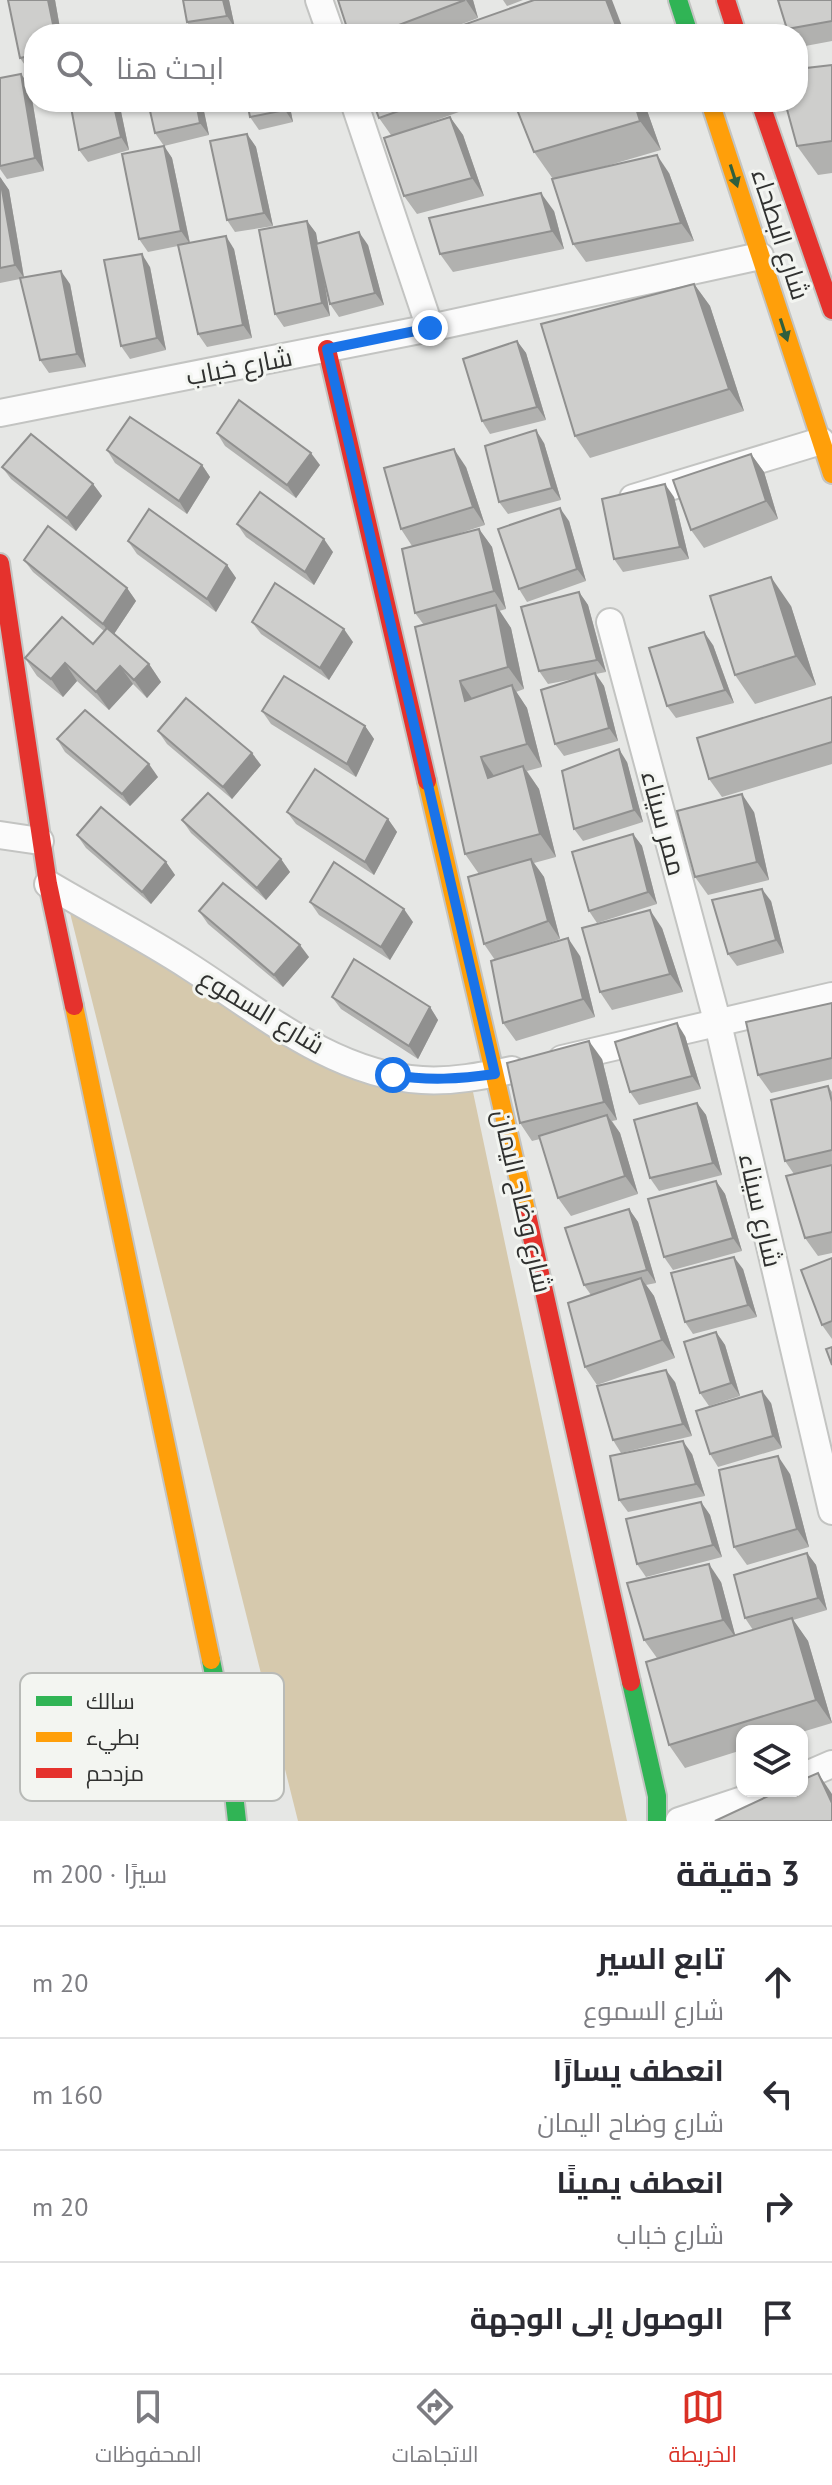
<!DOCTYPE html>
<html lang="ar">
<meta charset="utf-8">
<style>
body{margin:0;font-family:"PT Sans",Cairo,sans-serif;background:#f7f7f7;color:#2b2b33;direction:rtl}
.controls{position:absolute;right:24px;bottom:24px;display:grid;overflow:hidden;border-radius:16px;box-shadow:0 2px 6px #0004}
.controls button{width:72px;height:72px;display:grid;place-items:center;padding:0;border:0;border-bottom:2px solid #e1e1e2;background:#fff;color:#2b2b33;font:40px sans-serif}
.stop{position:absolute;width:24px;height:24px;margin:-18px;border:6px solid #1a73e8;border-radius:50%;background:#fff}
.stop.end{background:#1a73e8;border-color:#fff;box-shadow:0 2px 8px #0008}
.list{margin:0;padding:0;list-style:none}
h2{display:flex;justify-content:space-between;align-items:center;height:104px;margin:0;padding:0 32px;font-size:34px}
h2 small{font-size:26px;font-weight:400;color:#7c7c81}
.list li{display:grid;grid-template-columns:52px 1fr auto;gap:24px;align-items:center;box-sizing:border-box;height:112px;padding:0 32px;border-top:2px solid #e1e1e2}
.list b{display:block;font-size:30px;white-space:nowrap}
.list p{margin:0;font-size:26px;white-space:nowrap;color:#7c7c81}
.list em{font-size:26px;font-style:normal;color:#7c7c81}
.icon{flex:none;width:44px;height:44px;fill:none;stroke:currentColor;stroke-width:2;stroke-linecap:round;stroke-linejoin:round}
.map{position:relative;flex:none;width:832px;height:1821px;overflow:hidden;direction:ltr}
.search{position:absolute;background:#fff;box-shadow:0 2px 6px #0004;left:24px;right:24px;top:24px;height:88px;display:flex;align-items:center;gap:20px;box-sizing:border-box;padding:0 28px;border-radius:32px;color:#7c7c81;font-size:30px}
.sheet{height:552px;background:#fff}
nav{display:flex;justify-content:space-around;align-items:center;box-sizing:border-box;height:112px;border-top:2px solid #e1e1e2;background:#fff;font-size:22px;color:#7c7c81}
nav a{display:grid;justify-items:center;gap:4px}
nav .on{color:#d93025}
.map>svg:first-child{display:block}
.green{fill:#d6c9ad}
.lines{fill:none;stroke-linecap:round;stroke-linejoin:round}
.street-casing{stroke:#c3c4c2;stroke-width:30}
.fast-casing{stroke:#c3c4c2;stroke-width:22}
.slow-casing{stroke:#c3c4c2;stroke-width:22}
.jam-casing{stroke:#c3c4c2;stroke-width:22}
.street{stroke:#fbfbfb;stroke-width:26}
.fast{stroke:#30b455;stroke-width:18}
.slow{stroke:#ff9f0a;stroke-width:18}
.jam{stroke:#e5322d;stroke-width:18}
.wall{fill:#b1b1af}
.shaded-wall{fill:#90908f}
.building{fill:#cececc;stroke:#90908f;stroke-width:2}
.oneway{fill:#305f3d}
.route{stroke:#1a73e8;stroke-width:10}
.labels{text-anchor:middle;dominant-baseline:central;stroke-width:6;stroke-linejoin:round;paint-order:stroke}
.street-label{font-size:26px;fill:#303130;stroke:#f3f5f1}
.key{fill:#f3f5f1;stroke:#b8bab7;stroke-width:2}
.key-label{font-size:22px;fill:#303130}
</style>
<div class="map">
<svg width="832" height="1821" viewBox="0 0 832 1821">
<rect width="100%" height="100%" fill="#e6e7e5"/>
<path class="green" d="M65,893L284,1043L473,1092L627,1821H298Z"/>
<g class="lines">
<g class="street-casing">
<g id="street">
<path d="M319,0L331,34"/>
<path d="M354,102L430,328"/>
<path d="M0,413L430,328L760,256"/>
<path d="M633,498L821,441"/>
<path d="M610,622L718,1024L832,1511"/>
<path d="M0,835L40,841"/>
<path d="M48,884C95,912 144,937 190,967C260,1012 335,1075 422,1080C452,1082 482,1076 512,1070"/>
<path d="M562,1059L832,996"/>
<path d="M802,1777L832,1764"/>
<path d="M679,1821L770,1791"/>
</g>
</g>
<g class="fast-casing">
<g id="fast">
<path d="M678,0L689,34"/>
<path d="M211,1660L229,1749L237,1821"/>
<path d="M631,1682L657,1796V1821"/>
</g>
</g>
<g class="slow-casing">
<g id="slow">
<path d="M710,102L832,474"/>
<path d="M427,781L527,1215"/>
<path d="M74,1006L211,1660"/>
</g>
</g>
<g class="jam-casing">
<g id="jam">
<path d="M726,0L737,34"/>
<path d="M760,102L832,310"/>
<path d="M327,349L427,781"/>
<path d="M0,563L48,884L74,1006"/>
<path d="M527,1215L631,1682"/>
</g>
</g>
<use href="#street" class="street"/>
<use href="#fast" class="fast"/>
<use href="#slow" class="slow"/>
<use href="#jam" class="jam"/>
</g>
<g class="wall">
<path d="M8,0H55L61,34H34V70L29,71L20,58Z"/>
<path d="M183,0H229L235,28L195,34L187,22Z"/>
<path d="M338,0H473L478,18L435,34H349Z"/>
<path d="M503,0H523L507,6Z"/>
<path d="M832,0V41L800,47L798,44V34H791L787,29Z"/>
<path d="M832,65V173L818,175L797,146Z"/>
<path d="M21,74L30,87L44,171L7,179L0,169V78Z"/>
<path d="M119,102L129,150L88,162L79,150Z"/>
<path d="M202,102L209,135L164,146L155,133Z"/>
<path d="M247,102H289L293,122L259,130L250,117Z"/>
<path d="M373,102H465L467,109L415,128L450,117L463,135L484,196L417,214L404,196L391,135L379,118Z"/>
<path d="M644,102L661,150L589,171L669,173L694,241L586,262L573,244L553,179L534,152Z"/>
<path d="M247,134L256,147L273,226L235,232L227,220Z"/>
<path d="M164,146L172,158L190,243L234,249L252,338L207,347L198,334L178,246L148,252L139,239Z"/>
<path d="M0,177L9,190L24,277L70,284L86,367L49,373L40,360L20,279L0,283Z"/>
<path d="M554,211L564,249L453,272L440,254Z"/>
<path d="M307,221L316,233L318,244L368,245L384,305L339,317L330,304L323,271L330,316L284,327L275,314Z"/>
<path d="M150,267L166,350L130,359L121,346Z"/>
<path d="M694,284L710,306L744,411L590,458L575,436Z"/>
<path d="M517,341L526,353L546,420L490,434L482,421Z"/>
<path d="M217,433L320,465L296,498L225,446Z"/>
<path d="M544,443L561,500L508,514L499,502Z"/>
<path d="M107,450L202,465L210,477L187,514L115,463Z"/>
<path d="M751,454L764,472L778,519L704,548L691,530Z"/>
<path d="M2,467L93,484L102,496L76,531L11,479Z"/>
<path d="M466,467L485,525L445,538L479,529L492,547L506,609L499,611L511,628L524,689L516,692L527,708L542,767L527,771L539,789L556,857L534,863L544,877L560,939L532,949L580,956L595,1017L516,1041L503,1023L495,960L484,944L479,874L465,854L424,625L415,613L412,546L401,529Z"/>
<path d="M674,497L689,559L623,572L614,559Z"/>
<path d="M569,521L586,581L527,602L519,589Z"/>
<path d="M237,524L333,552L314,585L246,537Z"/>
<path d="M128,541L227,565L236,578L216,612L137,554Z"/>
<path d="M24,560L127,588L136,601L114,634L149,664L161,682L147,698L133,684L109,710L77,681L63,697L37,676L25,658L93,644L104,631L33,572Z"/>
<path d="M579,592L588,605L606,672L596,674L604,686L618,741L564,756L555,744L584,677L548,684L539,671Z"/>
<path d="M791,606L816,685L755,704L735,675Z"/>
<path d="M252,622L353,642L329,680L261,634Z"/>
<path d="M713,645L734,703L676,718L667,706Z"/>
<path d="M832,697V764L722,797L709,779Z"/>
<path d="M262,711L365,726L374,739L356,777L271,724Z"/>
<path d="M158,731L261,765L232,799L167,744Z"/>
<path d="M57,739L158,777L130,806L65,752Z"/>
<path d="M627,762L643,822L583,841L574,829Z"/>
<path d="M287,812L388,819L397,832L374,875L296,824Z"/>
<path d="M754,812L769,880L708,895L695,877Z"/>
<path d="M182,820L281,859L290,872L266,900L191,833Z"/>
<path d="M633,834L642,846L657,904L597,923L589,911Z"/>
<path d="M77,835L166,862L175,875L151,904L86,848Z"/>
<path d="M771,901L784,953L737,966L728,954Z"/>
<path d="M310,902L413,922L390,960L319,915Z"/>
<path d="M199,911L309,957L283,987L208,924Z"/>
<path d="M662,928L683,992L612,1010L600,992Z"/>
<path d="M332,997L430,1007L438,1020L418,1059L341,1009Z"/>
<path d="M832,1003V1079L771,1093L758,1075Z"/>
<path d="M685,1036L701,1089L639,1105L630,1092Z"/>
<path d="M602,1059L617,1120L612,1121L620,1133L638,1194L571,1216L558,1198L540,1139L532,1141L520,1123Z"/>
<path d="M828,1086L832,1092V1253L818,1256L805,1238L794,1174L785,1161Z"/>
<path d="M697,1103L706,1115L722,1175L659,1191L650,1178Z"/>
<path d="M716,1181L725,1194L742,1251L673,1270L664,1257Z"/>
<path d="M629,1209L638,1222L656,1283L646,1285L654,1296L675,1358L597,1385L585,1367L591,1295L584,1285Z"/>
<path d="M832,1258V1339L822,1325Z"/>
<path d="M743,1269L757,1317L693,1334L685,1322Z"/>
<path d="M716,1332L725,1345L740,1396L709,1406L700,1393Z"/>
<path d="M675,1382L692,1436L621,1453L613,1440Z"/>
<path d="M771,1403L782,1448L718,1467L710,1454Z"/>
<path d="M692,1454L705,1496L628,1512L619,1500Z"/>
<path d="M790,1474L809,1547L747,1565L734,1547Z"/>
<path d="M701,1502L710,1515L722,1557L646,1577L637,1564Z"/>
<path d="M807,1553L816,1565L827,1610L793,1620L808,1641L832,1723L802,1732L742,1731V1750L685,1768L669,1745L672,1654L657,1658L644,1640L721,1582L735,1635L753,1630L745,1618Z"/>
</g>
<g class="shaded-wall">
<path d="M48,0H55L61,34H55Z"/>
<path d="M223,0H229L235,28L227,16Z"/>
<path d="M466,0H473L478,18Z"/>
<path d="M606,0H612L625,34H620L618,31Z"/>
<path d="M21,74L30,87L44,171L35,158Z"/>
<path d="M113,102H119L129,150L121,137Z"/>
<path d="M196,102H202L209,135L200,123Z"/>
<path d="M283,102H289L293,122L285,110Z"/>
<path d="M634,102H644L661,150L640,121Z"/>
<path d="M450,117L463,135L484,196L472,178Z"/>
<path d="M247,134L256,147L273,226L264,213Z"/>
<path d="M164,146L172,158L190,244L181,231Z"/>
<path d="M657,155L669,173L694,241L681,223Z"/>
<path d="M0,177L9,190L24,278L15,265Z"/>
<path d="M541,193L554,211L564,249L552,231Z"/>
<path d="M307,221L316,233L330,316L322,303Z"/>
<path d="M359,232L368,245L384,305L375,293Z"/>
<path d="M226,236L234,249L252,338L243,325Z"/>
<path d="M142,254L150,267L166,350L157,338Z"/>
<path d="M61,271L70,284L86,367L77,354Z"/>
<path d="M694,284L710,306L744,411L729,389Z"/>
<path d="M517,341L526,353L546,420L537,407Z"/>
<path d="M536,430L544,443L561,500L552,488Z"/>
<path d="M454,449L466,467L485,525L473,507Z"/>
<path d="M311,453L320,465L296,498L287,485Z"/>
<path d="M751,454L764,472L778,519L766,501Z"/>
<path d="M202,465L210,477L187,514L179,501Z"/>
<path d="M93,484L102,496L76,531L67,518Z"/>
<path d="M665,484L674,497L689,559L680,547Z"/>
<path d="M560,508L569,521L586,581L577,569Z"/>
<path d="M479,529L492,547L506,609L494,591Z"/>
<path d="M324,539L333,552L314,585L305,572Z"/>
<path d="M227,565L236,578L216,612L207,599Z"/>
<path d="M771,577L791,606L816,685L796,656Z"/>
<path d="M127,588L136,601L112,637L103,624Z"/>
<path d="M579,592L588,605L606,672L597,660Z"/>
<path d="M496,605L511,628L524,689L508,667Z"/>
<path d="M344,629L353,642L329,680L320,668Z"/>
<path d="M704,632L713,645L734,703L725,690Z"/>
<path d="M65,663L77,681L63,697L51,679Z"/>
<path d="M149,664L161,682L147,698L134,680Z"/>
<path d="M120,666L133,684L109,710L96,692Z"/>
<path d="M595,673L604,686L618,741L609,728Z"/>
<path d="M460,681L476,704L465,701Z"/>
<path d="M512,685L527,708L542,767L527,744Z"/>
<path d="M365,726L374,739L356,777L347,764Z"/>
<path d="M619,749L627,762L643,822L634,810Z"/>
<path d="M252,753L261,765L232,799L223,787Z"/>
<path d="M481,757L497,780L488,778Z"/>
<path d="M149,764L158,777L130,806L122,794Z"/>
<path d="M523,766L539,789L556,857L540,834Z"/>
<path d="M742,794L754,812L769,880L757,862Z"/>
<path d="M388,819L397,832L374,875L365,862Z"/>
<path d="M633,834L642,846L657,904L648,892Z"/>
<path d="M281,859L290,872L266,900L257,888Z"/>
<path d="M531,859L544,877L560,939L548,921Z"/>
<path d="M166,862L175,875L151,904L142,892Z"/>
<path d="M762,889L771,901L784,953L776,940Z"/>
<path d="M404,909L413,922L390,960L381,947Z"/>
<path d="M650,910L662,928L683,992L670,974Z"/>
<path d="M568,938L580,956L595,1017L583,999Z"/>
<path d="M300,945L309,957L283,987L274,975Z"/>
<path d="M430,1007L438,1020L418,1059L409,1046Z"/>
<path d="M677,1023L685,1036L701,1089L692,1076Z"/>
<path d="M589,1041L602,1059L617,1120L604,1102Z"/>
<path d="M697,1103L706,1115L722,1175L713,1163Z"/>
<path d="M607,1115L620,1133L638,1194L625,1176Z"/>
<path d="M716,1181L725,1194L742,1251L733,1238Z"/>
<path d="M629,1209L638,1222L656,1283L647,1270Z"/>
<path d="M734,1257L743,1269L757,1317L748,1305Z"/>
<path d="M641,1278L654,1296L675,1358L662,1340Z"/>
<path d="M716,1332L725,1345L740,1396L731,1383Z"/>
<path d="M666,1370L675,1382L692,1436L683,1424Z"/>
<path d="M762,1391L771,1403L782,1448L773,1436Z"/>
<path d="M683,1441L692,1454L705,1496L696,1484Z"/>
<path d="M778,1456L790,1474L809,1547L797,1529Z"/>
<path d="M701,1502L710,1515L722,1557L713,1545Z"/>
<path d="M807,1553L816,1565L827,1610L818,1598Z"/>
<path d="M709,1564L721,1582L736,1638L723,1620Z"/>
<path d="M792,1618L808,1641L832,1723L816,1700Z"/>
<path d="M818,1773L832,1794V1803Z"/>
</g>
<g class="building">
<path d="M8,0H48L55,34H34V55L20,58Z"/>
<path d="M183,0H223L227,16L187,22Z"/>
<path d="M338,0H465L375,34H349Z"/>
<path d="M534,0H606L618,31L609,34H466L463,25Z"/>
<path d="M778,0H832V21L787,29Z"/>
<path d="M265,27L267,34H234Z"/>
<path d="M832,65V141L797,146L785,102H798V69Z"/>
<path d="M21,74L35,158L0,166V78Z"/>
<path d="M70,102H113L121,137L79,150Z"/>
<path d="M148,102H196L200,123L155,133Z"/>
<path d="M247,102H283L285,110L250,117Z"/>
<path d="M373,102H424L379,118Z"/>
<path d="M514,102H634L640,121L534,152Z"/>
<path d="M450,117L472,178L404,196L384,138Z"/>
<path d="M247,134L264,213L227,220L210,141Z"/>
<path d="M164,146L181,231L139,239L122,154Z"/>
<path d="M657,155L681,223L573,244L552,179Z"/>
<path d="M0,178L15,265L0,268Z"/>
<path d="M541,193L552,231L440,254L429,218Z"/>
<path d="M307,221L322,303L275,314L259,230Z"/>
<path d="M359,232L375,293L330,304L316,244Z"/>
<path d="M226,236L243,325L198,334L178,245Z"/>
<path d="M142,254L157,338L121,346L104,260Z"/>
<path d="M61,271L77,354L40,360L20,278Z"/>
<path d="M694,284L729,389L575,436L541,324Z"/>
<path d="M517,341L537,407L482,421L463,359Z"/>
<path d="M239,400L311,453L287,485L217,433Z"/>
<path d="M130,417L202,465L179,501L107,450Z"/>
<path d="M536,430L552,488L499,502L485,446Z"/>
<path d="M31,434L93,484L67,518L2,467Z"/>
<path d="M454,449L473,507L401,529L384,468Z"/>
<path d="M751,454L766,501L691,530L673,480Z"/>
<path d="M665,484L680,547L614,559L602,499Z"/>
<path d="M260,492L324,539L305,572L237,524Z"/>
<path d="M560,508L577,569L519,589L498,529Z"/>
<path d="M149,509L227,565L207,599L128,541Z"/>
<path d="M48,526L127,588L103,624L24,560Z"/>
<path d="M479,529L494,591L415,613L402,549Z"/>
<path d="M771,577L796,656L735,675L710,596Z"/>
<path d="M275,583L344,629L320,668L252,622Z"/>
<path d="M579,592L597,660L539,671L521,607Z"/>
<path d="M496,605L508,667L460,681L465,701L512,685L527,744L481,757L488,778L523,766L540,834L465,854L415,627Z"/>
<path d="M62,617L93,644L107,628L149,664L134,680L120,666L96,692L65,663L51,679L25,658Z"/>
<path d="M704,632L725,690L667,706L649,648Z"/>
<path d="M595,673L609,728L555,744L541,690Z"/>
<path d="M284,676L365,726L347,764L262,711Z"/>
<path d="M832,697V742L709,779L697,738Z"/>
<path d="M186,698L252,753L223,787L158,731Z"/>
<path d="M85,710L149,764L122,794L57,739Z"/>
<path d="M619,749L634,810L574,829L562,771Z"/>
<path d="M315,769L388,819L365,862L287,812Z"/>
<path d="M208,793L281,859L257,888L182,820Z"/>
<path d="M742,794L757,862L695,877L677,811Z"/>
<path d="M101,807L166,862L142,892L77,835Z"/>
<path d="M633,834L648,892L589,911L572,852Z"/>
<path d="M531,859L548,921L484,944L468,877Z"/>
<path d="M334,862L404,909L381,947L310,902Z"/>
<path d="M223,883L300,945L274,975L199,911Z"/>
<path d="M762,889L776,940L728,954L712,900Z"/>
<path d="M650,910L670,974L600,992L582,928Z"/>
<path d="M568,938L583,999L503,1023L491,961Z"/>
<path d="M354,959L430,1007L409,1046L332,997Z"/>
<path d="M832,1003V1058L758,1075L746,1022Z"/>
<path d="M677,1023L692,1076L630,1092L615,1042Z"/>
<path d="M589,1041L604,1102L520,1123L507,1063Z"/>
<path d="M828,1086L832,1102V1150L785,1161L771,1100Z"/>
<path d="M697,1103L713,1163L650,1178L634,1120Z"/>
<path d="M607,1115L625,1176L558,1198L539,1136Z"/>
<path d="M832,1165V1232L805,1238L786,1176Z"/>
<path d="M716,1181L733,1238L664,1257L648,1199Z"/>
<path d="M629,1209L647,1270L584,1285L565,1228Z"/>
<path d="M734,1257L748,1305L685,1322L671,1273Z"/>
<path d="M832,1258V1321L822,1325L801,1270Z"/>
<path d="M641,1278L662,1340L585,1367L568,1303Z"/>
<path d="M716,1332L731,1383L700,1393L684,1342Z"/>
<path d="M832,1347V1365L826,1349Z"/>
<path d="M666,1370L683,1424L613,1440L597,1386Z"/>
<path d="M762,1391L773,1436L710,1454L696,1411Z"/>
<path d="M683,1441L696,1484L619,1500L610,1456Z"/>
<path d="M778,1456L797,1529L734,1547L719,1470Z"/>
<path d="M701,1502L713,1545L637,1564L626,1519Z"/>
<path d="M807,1553L818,1598L745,1618L734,1575Z"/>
<path d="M709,1564L723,1620L644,1640L627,1583Z"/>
<path d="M792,1618L816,1700L669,1745L646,1662Z"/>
<path d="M818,1773L832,1803V1821H715L779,1791H802V1780Z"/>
</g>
<defs><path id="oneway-solid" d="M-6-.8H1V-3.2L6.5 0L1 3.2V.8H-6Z" transform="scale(2)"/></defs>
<g class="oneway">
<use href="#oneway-solid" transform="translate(734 176) rotate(72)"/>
<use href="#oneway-solid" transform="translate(784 330) rotate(72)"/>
</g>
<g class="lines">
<path class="route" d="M393,1075C428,1081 460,1079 495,1074L327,349L430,328"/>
</g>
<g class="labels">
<g class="street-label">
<text transform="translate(781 234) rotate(72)">شارع البطحاء</text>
<text transform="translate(239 366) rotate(-11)">شارع خباب</text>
<text transform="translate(664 823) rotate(75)">ممر سيناء</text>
<text transform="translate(262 1011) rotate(31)">شارع السموع</text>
<text transform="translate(523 1201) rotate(77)">شارع وضاح اليمان</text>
<text transform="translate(761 1210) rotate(77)">شارع سيناء</text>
</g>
</g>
<rect x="20" y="1673" width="264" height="128" rx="12" class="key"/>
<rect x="36" y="1696" width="36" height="10" fill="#30b455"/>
<rect x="36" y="1732" width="36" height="10" fill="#ff9f0a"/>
<rect x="36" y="1768" width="36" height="10" fill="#e5322d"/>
<g class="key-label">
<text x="86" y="1709">سالك</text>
<text x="86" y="1745">بطيء</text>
<text x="86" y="1781">مزدحم</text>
</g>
</svg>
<div class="controls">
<button><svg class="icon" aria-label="layers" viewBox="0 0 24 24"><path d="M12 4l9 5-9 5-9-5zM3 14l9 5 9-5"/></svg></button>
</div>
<div class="stop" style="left:393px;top:1075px"></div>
<div class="stop end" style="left:430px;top:328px"></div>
<div class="search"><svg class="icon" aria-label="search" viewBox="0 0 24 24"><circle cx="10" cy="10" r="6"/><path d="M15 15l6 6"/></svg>ابحث هنا</div>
</div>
<section class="sheet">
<h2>3 دقيقة<small>سيرًا · 200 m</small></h2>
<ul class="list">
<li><svg class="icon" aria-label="ahead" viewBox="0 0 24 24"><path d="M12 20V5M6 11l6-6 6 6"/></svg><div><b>تابع السير</b><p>شارع السموع</p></div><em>20 m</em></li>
<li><svg class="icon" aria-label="left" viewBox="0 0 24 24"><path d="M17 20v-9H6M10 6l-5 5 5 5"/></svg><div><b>انعطف يسارًا</b><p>شارع وضاح اليمان</p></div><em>160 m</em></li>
<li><svg class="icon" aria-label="right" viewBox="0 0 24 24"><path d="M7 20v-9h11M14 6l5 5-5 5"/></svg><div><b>انعطف يمينًا</b><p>شارع خباب</p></div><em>20 m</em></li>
<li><svg class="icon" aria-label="arrive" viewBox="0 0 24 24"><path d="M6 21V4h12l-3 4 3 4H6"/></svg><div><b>الوصول إلى الوجهة</b></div></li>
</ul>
</section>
<nav>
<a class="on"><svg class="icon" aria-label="map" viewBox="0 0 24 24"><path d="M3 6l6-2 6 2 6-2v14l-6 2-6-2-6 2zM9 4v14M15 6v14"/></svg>الخريطة</a>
<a><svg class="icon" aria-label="directions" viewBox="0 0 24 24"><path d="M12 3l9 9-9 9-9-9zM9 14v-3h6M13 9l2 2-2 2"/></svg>الاتجاهات</a>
<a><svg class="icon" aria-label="saved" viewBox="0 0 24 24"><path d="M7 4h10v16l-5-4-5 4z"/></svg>المحفوظات</a>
</nav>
